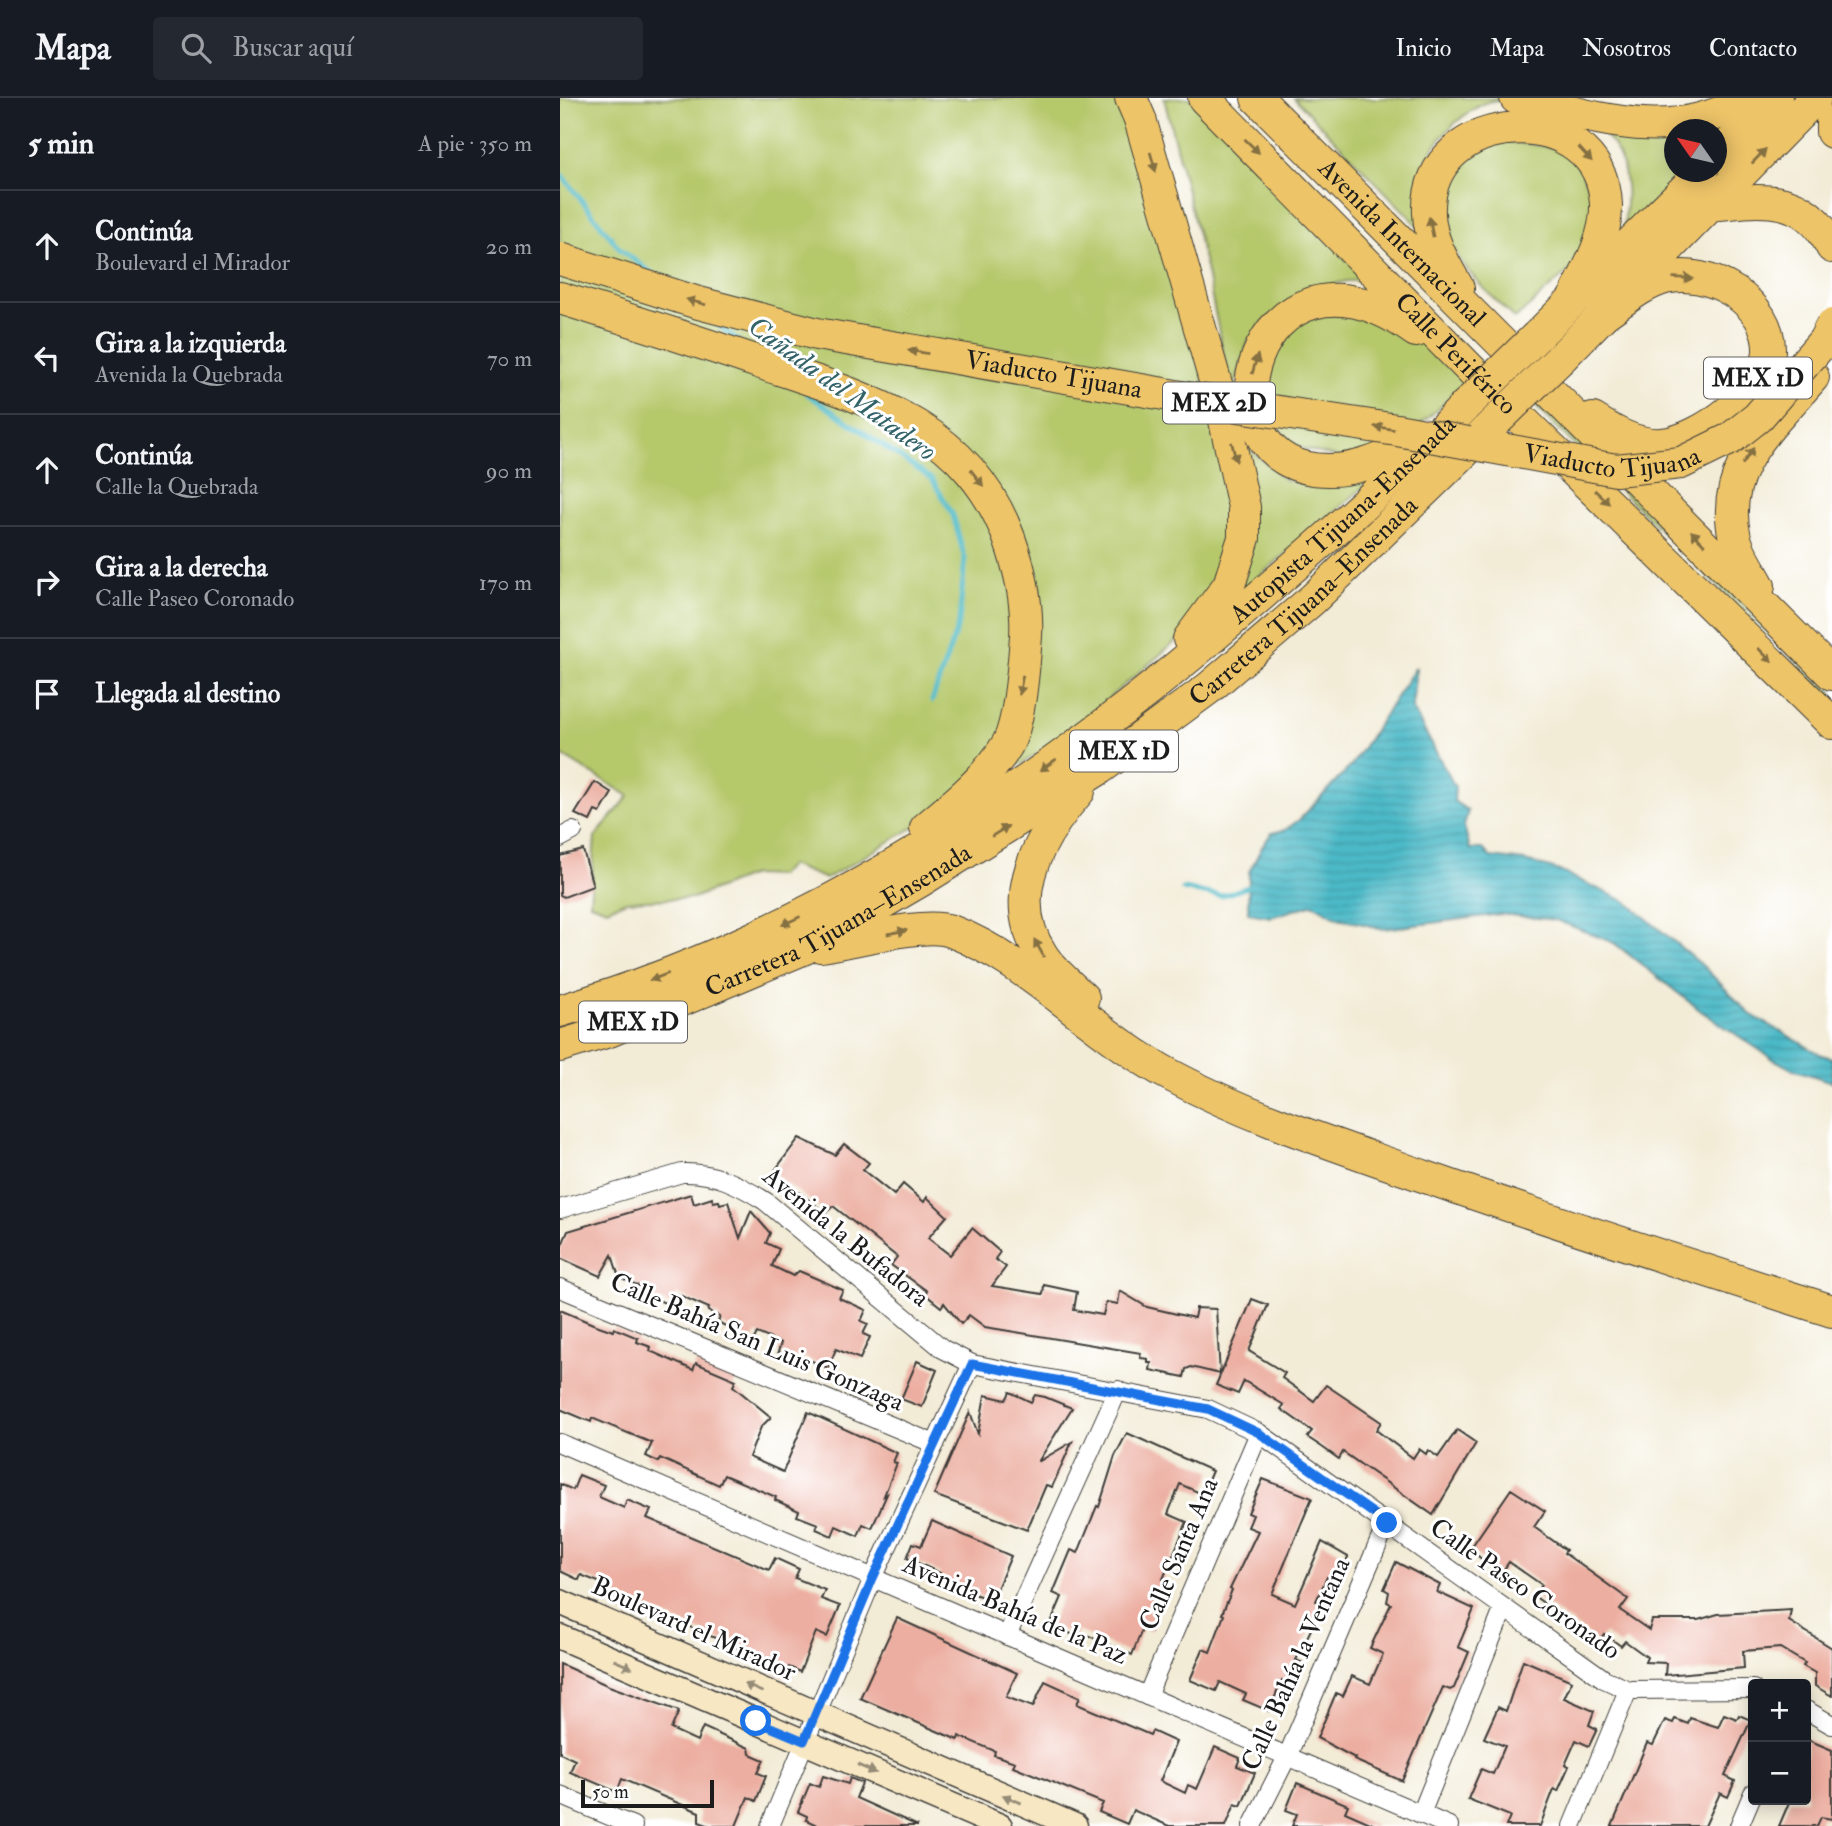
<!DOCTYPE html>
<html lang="es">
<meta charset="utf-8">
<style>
body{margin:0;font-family:"IM FELL Double Pica",serif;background:#242831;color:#f1f3f6}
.controls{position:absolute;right:21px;bottom:21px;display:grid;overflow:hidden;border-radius:7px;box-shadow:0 4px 18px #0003}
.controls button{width:63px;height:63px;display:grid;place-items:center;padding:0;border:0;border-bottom:2px solid #363941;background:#171b24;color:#f1f3f6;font:35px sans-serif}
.compass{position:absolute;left:1104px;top:21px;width:63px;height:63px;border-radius:50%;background:#171b24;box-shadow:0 4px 18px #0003;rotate:304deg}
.scale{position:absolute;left:21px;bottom:18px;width:133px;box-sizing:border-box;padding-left:7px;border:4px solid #1c1c1c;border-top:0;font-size:19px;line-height:24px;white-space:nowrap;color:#1c1c1c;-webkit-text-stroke:5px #fff;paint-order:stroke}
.stop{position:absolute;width:21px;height:21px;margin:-16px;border:5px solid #1a73e8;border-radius:50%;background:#fff}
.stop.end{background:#1a73e8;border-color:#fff;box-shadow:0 2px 7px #0008}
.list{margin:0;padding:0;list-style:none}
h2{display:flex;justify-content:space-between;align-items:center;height:91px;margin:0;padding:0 28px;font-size:30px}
h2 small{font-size:23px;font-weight:400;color:#9ea1a6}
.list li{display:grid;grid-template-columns:46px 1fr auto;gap:21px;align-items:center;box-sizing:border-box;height:112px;padding:0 28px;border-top:2px solid #363941}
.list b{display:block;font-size:26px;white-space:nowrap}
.list p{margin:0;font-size:23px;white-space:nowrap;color:#9ea1a6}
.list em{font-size:23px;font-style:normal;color:#9ea1a6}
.icon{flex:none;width:38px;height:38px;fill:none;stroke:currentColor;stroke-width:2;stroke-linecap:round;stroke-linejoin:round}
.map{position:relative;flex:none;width:1272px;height:1728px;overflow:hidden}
header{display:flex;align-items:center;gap:42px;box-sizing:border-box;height:98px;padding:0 35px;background:#171b24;border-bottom:2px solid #363941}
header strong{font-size:33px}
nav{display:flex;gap:38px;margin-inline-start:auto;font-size:24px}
.search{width:490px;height:63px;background:#242831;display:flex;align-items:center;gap:18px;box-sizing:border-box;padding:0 24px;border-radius:7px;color:#9ea1a6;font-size:26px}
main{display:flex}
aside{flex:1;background:#171b24}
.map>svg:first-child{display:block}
.green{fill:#b5c86b;stroke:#687244;stroke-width:2}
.water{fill:url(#water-rules);stroke:#346a72;stroke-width:2}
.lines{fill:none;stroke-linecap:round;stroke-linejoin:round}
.stream{stroke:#4cb9c7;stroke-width:5}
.building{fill:#ecaea0}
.street-casing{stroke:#3c3b38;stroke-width:20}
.secondary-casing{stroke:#3c3b38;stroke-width:27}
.highway-casing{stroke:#3c3b38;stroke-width:34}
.street{stroke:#fff;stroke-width:18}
.secondary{stroke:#f8e7c3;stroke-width:24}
.highway{stroke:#eec469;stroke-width:32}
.highway-bridge-casing{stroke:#3c3b38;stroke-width:34;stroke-linecap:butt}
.highway-bridge{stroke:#eec469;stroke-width:32}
.oneway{fill:#857042}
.oneway2{fill:#958c78}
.route{stroke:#1a73e8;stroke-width:9}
.labels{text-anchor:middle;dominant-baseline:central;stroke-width:6;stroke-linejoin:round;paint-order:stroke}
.shield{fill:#fff;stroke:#606060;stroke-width:2}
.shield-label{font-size:24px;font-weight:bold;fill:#1c1c1c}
.street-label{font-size:26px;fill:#1c1c1c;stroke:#fff}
.water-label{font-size:28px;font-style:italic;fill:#326369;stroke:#fff}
</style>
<header>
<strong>Mapa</strong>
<div class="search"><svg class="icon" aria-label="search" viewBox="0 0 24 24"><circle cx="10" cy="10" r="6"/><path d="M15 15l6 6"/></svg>Buscar aquí</div>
<nav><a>Inicio</a><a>Mapa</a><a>Nosotros</a><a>Contacto</a></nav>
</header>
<main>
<aside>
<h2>5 min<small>A pie · 350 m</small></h2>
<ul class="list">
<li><svg class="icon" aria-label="ahead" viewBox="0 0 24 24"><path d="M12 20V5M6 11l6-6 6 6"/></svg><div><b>Continúa</b><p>Boulevard el Mirador</p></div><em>20 m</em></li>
<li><svg class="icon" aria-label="left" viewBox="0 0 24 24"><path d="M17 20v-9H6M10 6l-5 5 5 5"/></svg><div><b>Gira a la izquierda</b><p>Avenida la Quebrada</p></div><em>70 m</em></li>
<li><svg class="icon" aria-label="ahead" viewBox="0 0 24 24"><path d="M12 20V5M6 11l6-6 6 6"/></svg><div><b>Continúa</b><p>Calle la Quebrada</p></div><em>90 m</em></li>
<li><svg class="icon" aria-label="right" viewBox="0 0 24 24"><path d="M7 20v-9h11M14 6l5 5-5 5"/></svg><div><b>Gira a la derecha</b><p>Calle Paseo Coronado</p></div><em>170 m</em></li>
<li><svg class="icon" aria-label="arrive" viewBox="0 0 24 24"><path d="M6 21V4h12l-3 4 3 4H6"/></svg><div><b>Llegada al destino</b></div></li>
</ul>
</aside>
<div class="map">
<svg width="1272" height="1728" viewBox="0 0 1272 1728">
<defs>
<pattern id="water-rules" width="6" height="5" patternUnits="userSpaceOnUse" patternTransform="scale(1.75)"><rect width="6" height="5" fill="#4cb9c7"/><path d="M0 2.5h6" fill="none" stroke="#429eaa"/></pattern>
</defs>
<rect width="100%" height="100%" fill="#fff"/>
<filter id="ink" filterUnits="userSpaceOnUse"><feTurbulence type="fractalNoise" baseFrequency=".0143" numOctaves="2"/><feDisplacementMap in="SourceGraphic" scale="14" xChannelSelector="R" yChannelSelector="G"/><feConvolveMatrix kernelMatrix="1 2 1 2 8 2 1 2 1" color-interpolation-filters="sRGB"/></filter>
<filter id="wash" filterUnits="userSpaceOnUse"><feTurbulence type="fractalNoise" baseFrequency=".00686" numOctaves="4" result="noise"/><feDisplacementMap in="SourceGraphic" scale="28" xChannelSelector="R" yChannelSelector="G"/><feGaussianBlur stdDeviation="1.57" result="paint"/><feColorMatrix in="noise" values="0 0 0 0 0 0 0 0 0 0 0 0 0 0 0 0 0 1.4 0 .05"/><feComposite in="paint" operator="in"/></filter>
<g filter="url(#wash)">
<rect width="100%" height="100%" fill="#f2ebd6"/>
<g class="green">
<path d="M0,0H561L679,403L676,458L621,539L493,647L266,781L230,767L219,778L192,777L133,800L66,803L47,811L30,805L35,739L69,698L0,656Z"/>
<path d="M604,0H651L809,183H787L757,190L702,225L688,244L675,287L676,315L681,338L692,353L725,382L777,389L811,383L678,496L687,373L646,170Z"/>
<path d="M734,0H990L1080,26L1178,21L1157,43L1156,32H1114V74H1125L1063,135C1067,107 1071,72 1053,47C1049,42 1043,35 1038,32C1021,22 949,0 931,3C903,12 865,49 862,79C860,98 866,120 868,138Z"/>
<path d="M923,40L1011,52L1038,111L1012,170L955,221C916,183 862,138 893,79C900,65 913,53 923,40Z"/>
<path d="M744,216L842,219L913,280L845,340L793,363L740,350L713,327L704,307L710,254Z"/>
<path d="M979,303L1272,594V601L974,307Z"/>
</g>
<path class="water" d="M856,569L852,610L895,689L894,703L908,713L904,728L910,751H923L930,759L965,763L997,772L1067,804L1143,868L1190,916L1262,957L1272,960V984L1230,970L1213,961L1141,913L1054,845L996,822L941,816L824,831L778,820L753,806L711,819L688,815L689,774L703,747L712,735L725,732L739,722L791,668Z"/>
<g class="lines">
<g class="stream">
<path d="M0,75L60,151L93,176"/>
<path d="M153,223L178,243"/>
<path d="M247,296L372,381L393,417L405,461L399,524L372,603"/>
<path d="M623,791L661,798L691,788"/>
</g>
</g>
<g id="blocks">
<g class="building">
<path d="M35,684L52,695L40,715L35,713L30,723L15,716Z"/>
<path d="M23,752L33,788L4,799L0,797V758Z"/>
<path d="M239,1040L275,1057L284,1046L309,1065L303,1072L334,1097L343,1086L364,1104L367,1099L387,1118L368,1140L390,1157L412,1130L440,1154L435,1161L446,1169L432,1188L483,1196L484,1187L517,1194L514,1212L543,1217L546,1204L558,1206L560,1193L587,1209L634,1220L636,1210L656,1211L660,1276L631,1269L626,1271L624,1279L590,1272L591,1265H588V1261L580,1260L581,1255L425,1229L409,1217L401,1226L384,1205L381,1209L365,1196L367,1193L331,1167L337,1159L306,1134L273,1108L266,1115L213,1075Z"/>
<path d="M131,1096L134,1106L152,1100L153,1104L159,1103L160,1106L168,1104L180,1140L191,1113L210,1135L206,1145L219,1151L212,1168L233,1178L239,1173L283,1192L279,1200L306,1212L301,1223L308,1226L303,1236L310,1239L300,1261L276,1251L268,1270L243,1259L241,1263L218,1254L221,1245L197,1235L193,1243L168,1233L169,1230L158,1224L160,1219L148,1213L149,1210L117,1196L112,1208L79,1194L81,1189L59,1179L52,1157L40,1178L0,1160V1151L8,1133Z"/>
<path d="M692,1201L708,1207L689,1253L725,1275L722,1280L754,1303L766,1287L821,1324L816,1332L853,1360L859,1351L866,1356L868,1352L878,1359L897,1332L916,1345L873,1417L783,1354L779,1361L762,1349L747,1339L752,1333L721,1311L724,1307L684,1283L678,1296L656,1287Z"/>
<path d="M0,1212L33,1226L53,1233L54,1230L78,1240L77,1244L91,1249L90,1253L133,1272L136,1265L176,1282L173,1288L211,1319L201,1329L189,1359L223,1374L248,1314L337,1355L333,1364L337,1365L324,1398L327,1396L312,1430L303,1426L298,1438L276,1428L272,1438L256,1431L258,1426L237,1418L239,1413L215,1402L216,1399L164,1377L159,1387L100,1360L98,1364L86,1358L92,1345L32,1320L31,1324L0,1311Z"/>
<path d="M357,1263L377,1272L362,1309L341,1301Z"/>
<path d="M450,1294L471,1304L475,1297L485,1299L512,1310L478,1364L512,1344L492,1389L486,1387L467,1432L374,1397L410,1314L418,1336L425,1297L446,1302Z"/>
<path d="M567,1335L652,1373L642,1396L620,1386L608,1416L627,1424L603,1481L606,1482L591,1518L596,1520L591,1533L583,1529L572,1557L518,1533L516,1538L490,1527L502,1499L493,1495L511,1452L518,1455L537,1408L539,1409L555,1358Z"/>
<path d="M19,1377L44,1387L39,1399L64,1410L67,1402L91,1412L87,1420L209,1472L215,1460L239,1471L235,1480L265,1492L261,1501L280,1508L267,1539L256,1534L240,1574L229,1569L224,1579L198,1568L200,1563L183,1557L185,1553L91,1512L88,1520L41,1500L46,1487L21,1477L19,1482L0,1473V1386L13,1392Z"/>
<path d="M703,1381L752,1400L712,1496L735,1506L762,1444L788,1459L778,1483L767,1479L756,1503L767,1508L761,1521L757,1519L736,1562L743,1565L731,1586L722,1582L709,1613L683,1602L686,1596L660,1584L656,1593L630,1582L643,1551L650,1554L664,1517L662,1516L672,1492L670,1491L698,1433L688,1429L693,1417L688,1415Z"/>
<path d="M951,1391L985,1413L974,1429L1006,1452L1004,1455L1068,1501L1060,1512L1089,1532L1092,1522H1138L1158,1516L1231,1512L1229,1523L1272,1550V1598L1255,1588V1575L1243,1568L1245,1565L1220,1550L1183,1553L1184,1570L1105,1577L1106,1565L1085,1564L1087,1559L1065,1543L1061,1548L1044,1536L1038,1544L974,1498L982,1487L949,1464L940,1477L910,1451Z"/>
<path d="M372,1423L451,1458L432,1502L377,1484L380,1475L347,1460L353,1445L361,1448Z"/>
<path d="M836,1464L880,1487L877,1494L914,1511L898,1549L909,1554L894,1590L890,1592L883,1589L842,1683L794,1662L795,1660L757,1640L776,1595L783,1598L792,1578L810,1586L823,1556L810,1550L831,1506L827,1504L829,1494L824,1491Z"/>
<path d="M337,1520L457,1575L446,1599L473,1609L485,1583L520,1599L517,1606L590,1637L592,1633L616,1644L600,1683L625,1695L628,1687L637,1691L655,1649L680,1660L677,1668L695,1675L681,1708L675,1706L666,1728H609L573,1712L567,1726L539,1714L543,1705L453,1668L455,1664L434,1657L435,1653L399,1638L398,1642L300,1600Z"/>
<path d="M963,1562L1012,1583L1004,1600L1034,1613L1029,1627L1037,1631L1029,1648L1016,1642L1005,1667L1009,1668L998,1693L994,1691L980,1728H946L950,1718L908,1701L921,1671L933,1676L945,1648L924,1640L938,1609L946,1613Z"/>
<path d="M0,1566L49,1588L119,1613L111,1631L137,1643L143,1629L189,1650L190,1656L204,1662L198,1675L206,1678L196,1703L188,1699L176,1728H150L139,1724V1714L62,1681L57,1694L10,1674L15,1662L0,1655Z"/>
<path d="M1164,1616L1177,1621L1179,1617L1191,1622L1165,1678L1175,1683L1168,1699L1160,1695L1145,1728H1052L1087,1645L1093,1647L1105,1622L1113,1625L1115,1621L1128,1626L1130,1620L1158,1629Z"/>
<path d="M1246,1641L1272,1652V1721L1261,1719L1257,1728H1219L1230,1702H1246Z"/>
<path d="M263,1678L288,1686L290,1680L302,1685L296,1700L358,1728H259L246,1722L247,1718L238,1714L250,1685L259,1689Z"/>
<path d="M737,1685L788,1707L785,1714L817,1728H732L737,1716L726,1712Z"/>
</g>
</g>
</g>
<g filter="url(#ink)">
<use href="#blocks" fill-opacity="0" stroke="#3c3b38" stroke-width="2"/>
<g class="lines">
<g class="street-casing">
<g id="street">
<path d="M0,740L13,733"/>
<path d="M0,1111L122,1075C155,1074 178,1086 205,1103L383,1251L412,1266L648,1311L699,1335L1044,1581L1068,1592L1193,1591"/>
<path d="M0,1190L375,1346"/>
<path d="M0,1345L889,1728"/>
<path d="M447,1538L558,1292"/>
<path d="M587,1598L699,1335"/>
<path d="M1246,1612L1272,1627"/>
<path d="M0,1697L73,1728"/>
<path d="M861,1716L943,1512"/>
<path d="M210,1728L313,1480L412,1266"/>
<path d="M692,1728L727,1659L827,1425"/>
<path d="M1012,1728L1068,1592"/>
<path d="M1179,1728L1193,1695"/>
</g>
</g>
<g class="secondary-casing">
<g id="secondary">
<path d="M0,1504L515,1728"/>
<path d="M0,1539L440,1728"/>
</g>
</g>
<g class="highway-casing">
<g id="highway">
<path d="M571,0L580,21L660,300L684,409V440L669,487L629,541"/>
<path id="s1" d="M644,0L910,271L1272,625"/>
<path id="s2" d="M697,0L1272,576"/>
<path d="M956,0C1038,20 1112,48 1189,0"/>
<path d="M1272,24V34"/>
<path d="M1156,59L1216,0"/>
<path d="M1151,107C1202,101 1245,94 1272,149"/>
<path d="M898,190C885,167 870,143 869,116C864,7 1043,0 1046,107C1047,140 1027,173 1013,202"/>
<path d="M0,200C67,221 134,242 201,265C305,300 407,326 449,440C460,471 468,504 466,538C464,564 460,625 447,647C428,679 395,706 366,730"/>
<path d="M856,233C692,114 626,374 770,372C800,372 830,357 857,346"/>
<path d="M977,238L1142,74"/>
<path d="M1001,260L1255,0"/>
<path d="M1033,321C1053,334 1077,348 1102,346C1140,343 1207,293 1209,253C1211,204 1149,169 1105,180C1082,186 1061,205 1041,218"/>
<path d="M1199,488C1191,473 1179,456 1175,440C1158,370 1212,328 1253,279"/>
<path d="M519,693C479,738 444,800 482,857C492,873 509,886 523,900"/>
<path d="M261,848C293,844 364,823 391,833C468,862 537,939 612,978C691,1020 779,1048 863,1078C999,1126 1135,1169 1272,1213"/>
<path id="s3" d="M0,913C253,838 480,690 677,518C755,450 834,383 905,308"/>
<path id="s4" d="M0,948L49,933L245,850L360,783L539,671L649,590L753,501L927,332"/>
</g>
</g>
<use href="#street" class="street"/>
<use href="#secondary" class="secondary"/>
<use href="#highway" class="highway"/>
<g class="highway-bridge-casing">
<g id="highway-bridge">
<path id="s5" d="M0,161L135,204L257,236L633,301L837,332L1056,372L1121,365L1170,341L1198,319L1264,243L1272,227"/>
<path d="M905,308L977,238"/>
<path d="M927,332L1001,260"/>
</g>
</g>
<use href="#highway-bridge" class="highway-bridge"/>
</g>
<defs><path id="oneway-solid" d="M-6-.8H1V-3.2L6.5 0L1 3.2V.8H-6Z" transform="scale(1.75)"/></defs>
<g class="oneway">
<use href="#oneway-solid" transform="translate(692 48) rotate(44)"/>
<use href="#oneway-solid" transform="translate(1025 56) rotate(47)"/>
<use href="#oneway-solid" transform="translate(1199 58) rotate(-46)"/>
<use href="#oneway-solid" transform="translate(593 64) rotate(74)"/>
<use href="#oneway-solid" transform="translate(871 129) rotate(-102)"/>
<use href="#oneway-solid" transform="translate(1123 180) rotate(2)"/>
<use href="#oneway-solid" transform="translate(136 204) rotate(-164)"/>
<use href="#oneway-solid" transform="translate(358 254) rotate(-171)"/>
<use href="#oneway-solid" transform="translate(695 266) rotate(-74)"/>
<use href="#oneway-solid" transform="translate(824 330) rotate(-171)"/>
<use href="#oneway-solid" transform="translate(674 354) rotate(76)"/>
<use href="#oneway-solid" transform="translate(1188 358) rotate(-55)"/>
<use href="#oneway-solid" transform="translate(417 380) rotate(52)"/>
<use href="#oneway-solid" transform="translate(1042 399) rotate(43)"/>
<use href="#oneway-solid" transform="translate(1138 440) rotate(-135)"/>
<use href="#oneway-solid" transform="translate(1205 557) rotate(45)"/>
<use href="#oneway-solid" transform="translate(461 587) rotate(100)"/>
<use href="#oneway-solid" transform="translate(488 667) rotate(145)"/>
<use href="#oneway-solid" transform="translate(440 733) rotate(-32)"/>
<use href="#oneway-solid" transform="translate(231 823) rotate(155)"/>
<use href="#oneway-solid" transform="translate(337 834) rotate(-11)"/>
<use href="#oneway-solid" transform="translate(479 850) rotate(-119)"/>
<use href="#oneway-solid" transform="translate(99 879) rotate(159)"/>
</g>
<g class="oneway2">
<use href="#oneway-solid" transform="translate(63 1566) rotate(23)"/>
<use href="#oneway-solid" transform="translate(193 1590) rotate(-156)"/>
<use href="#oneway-solid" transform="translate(307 1671) rotate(23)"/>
<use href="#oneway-solid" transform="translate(452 1701) rotate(-157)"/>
</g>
</g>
<g class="lines" filter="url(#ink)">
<path class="route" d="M196,1623L244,1643L313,1480L412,1266L648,1311L699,1335L827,1425"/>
</g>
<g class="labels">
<g class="shield">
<rect x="1144" y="259.5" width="108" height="41" rx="5"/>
<rect x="603" y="284.5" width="112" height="41" rx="5"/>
<rect x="510" y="632.5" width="108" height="41" rx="5"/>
<rect x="19" y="903.5" width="108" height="41" rx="5"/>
</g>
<g class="shield-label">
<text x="1198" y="280">MEX 1D</text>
<text x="659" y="305">MEX 2D</text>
<text x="564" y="653">MEX 1D</text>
<text x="73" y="924">MEX 1D</text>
</g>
<g class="street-label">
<text stroke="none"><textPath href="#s2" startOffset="205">Avenida Internacional</textPath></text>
<text stroke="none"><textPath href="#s1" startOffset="359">Calle Periférico</textPath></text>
<text stroke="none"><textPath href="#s5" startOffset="508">Viaducto Tijuana</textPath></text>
<text stroke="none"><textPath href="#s5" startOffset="1074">Viaducto Tijuana</textPath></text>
<text stroke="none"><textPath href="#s3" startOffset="933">Autopista Tijuana-Ensenada</textPath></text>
<text stroke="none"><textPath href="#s4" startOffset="873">Carretera Tijuana–Ensenada</textPath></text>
<text stroke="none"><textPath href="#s4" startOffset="306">Carretera Tijuana–Ensenada</textPath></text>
<text transform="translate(286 1139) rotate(39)">Avenida la Bufadora</text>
<text transform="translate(197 1244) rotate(23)">Calle Bahía San Luis Gonzaga</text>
<text transform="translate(619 1456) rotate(-67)">Calle Santa Ana</text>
<text transform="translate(965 1491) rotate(35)">Calle Paseo Coronado</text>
<text transform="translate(455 1512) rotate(23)">Avenida Bahía de la Paz</text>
<text transform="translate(134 1531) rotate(24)">Boulevard el Mirador</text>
<text transform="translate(736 1566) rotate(-66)">Calle Bahía la Ventana</text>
</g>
<g class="water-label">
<text transform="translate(282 291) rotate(36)">Cañada del Matadero</text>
</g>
</g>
</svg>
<div class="controls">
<button>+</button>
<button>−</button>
</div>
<svg class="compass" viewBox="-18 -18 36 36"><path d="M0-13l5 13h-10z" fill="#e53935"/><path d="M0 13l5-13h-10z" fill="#9ea1a6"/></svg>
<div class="scale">50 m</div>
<div class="stop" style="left:196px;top:1623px"></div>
<div class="stop end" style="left:827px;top:1425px"></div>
</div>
</main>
